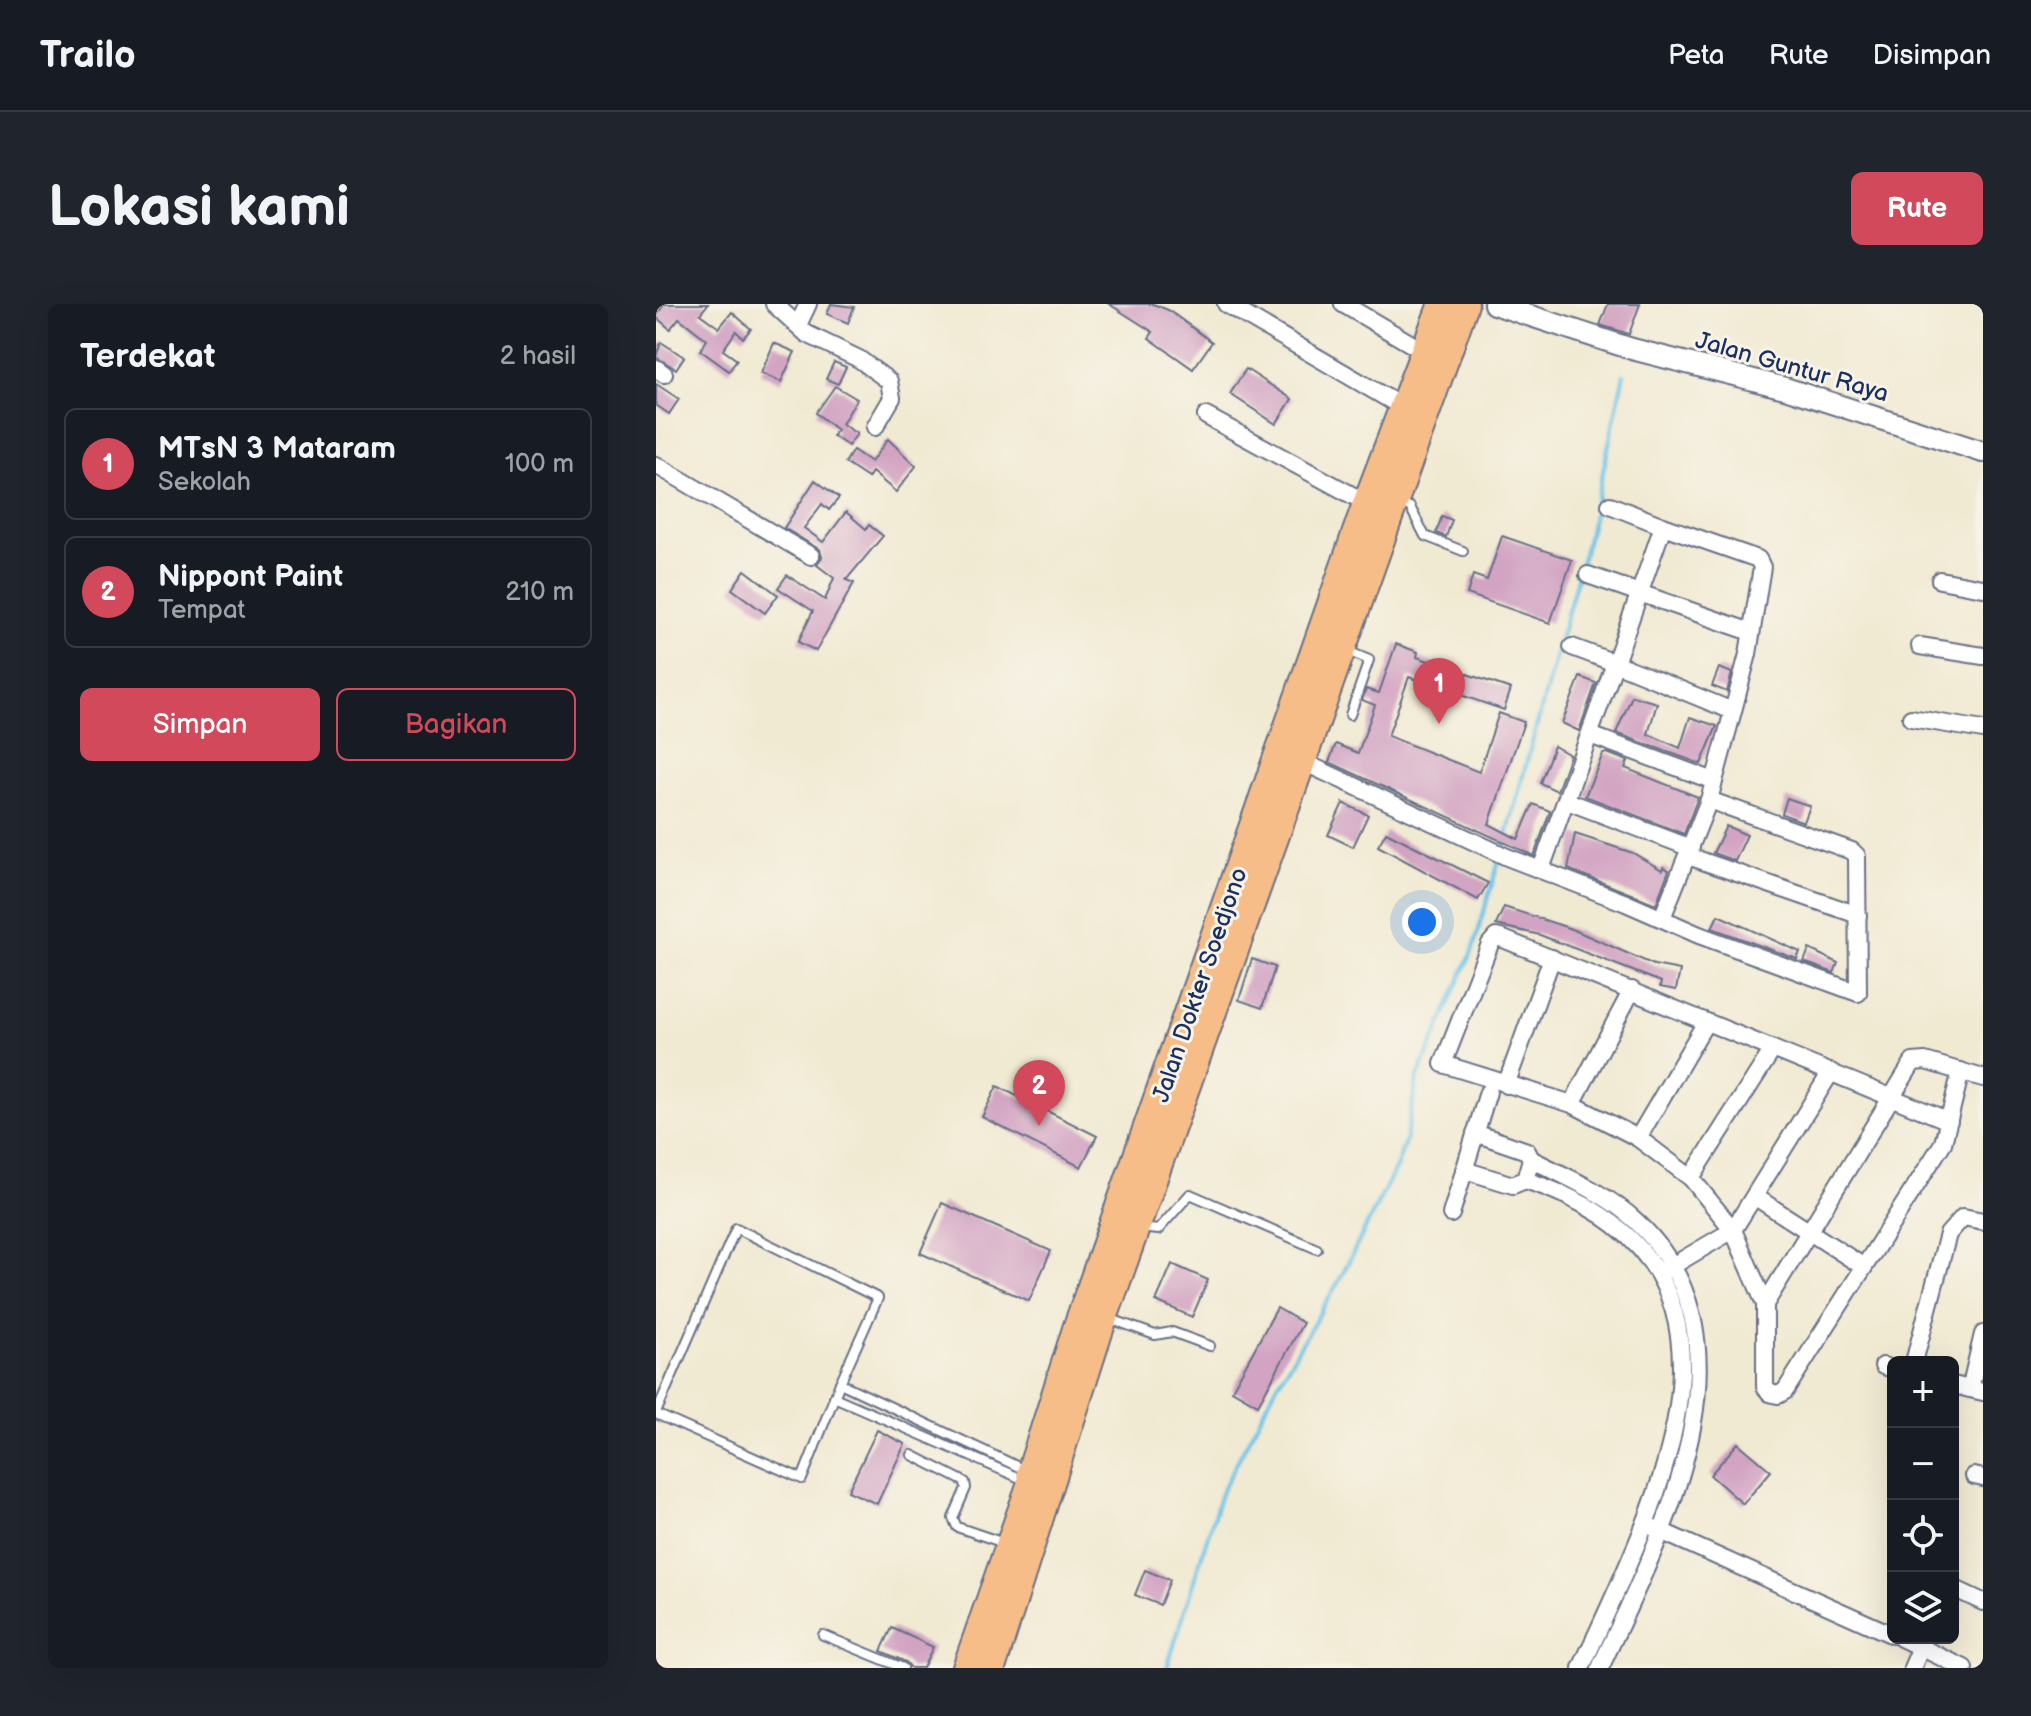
<!DOCTYPE html>
<html lang="id">
<meta charset="utf-8">
<style>
body{margin:0;font-family:"Balsamiq Sans",sans-serif;background:#20242c;color:#f1f3f6}
.controls{position:absolute;right:24px;bottom:24px;display:grid;overflow:hidden;border-radius:12px;box-shadow:0 8px 32px #0002}
.controls button{width:72px;height:72px;display:grid;place-items:center;padding:0;border:0;border-bottom:2px solid #363941;background:#171b24;color:#f1f3f6;font:40px sans-serif}
.you{position:absolute;left:766px;top:618px;width:28px;height:28px;margin:-20px;border:6px solid #fff;border-radius:50%;background:#1a73e8;box-shadow:0 0 0 12px #1a73e833}
.badge{display:grid;place-items:center;width:52px;height:52px;border-radius:50%;background:#d1495b;color:#fff;font-size:26px;font-weight:700}
.pin{position:absolute;translate:-50% -66px;filter:drop-shadow(0 2px 4px #0008)}
.pin::after{content:'';position:absolute;top:42px;width:28px;height:24px;background:inherit;clip-path:polygon(0 0,100% 0,50% 100%)}
.list{margin:0;padding:0;list-style:none}
h2{display:flex;justify-content:space-between;align-items:center;height:104px;margin:0;padding:0 32px;font-size:34px}
h2 small{font-size:26px;font-weight:400;color:#9ea1a6}
.list li{display:grid;grid-template-columns:52px 1fr auto;gap:24px;align-items:center;box-sizing:border-box;height:112px;margin:0 16px 16px;padding:0 16px;border:2px solid #363941;border-radius:12px}
.list b{display:block;font-size:30px;white-space:nowrap}
.list p{margin:0;font-size:26px;white-space:nowrap;color:#9ea1a6}
.list em{font-size:26px;font-style:normal;color:#9ea1a6}
.actions{display:flex;gap:16px;padding:24px 32px}
.actions a{flex:1;padding:18px 0;border:2px solid #d1495b;border-radius:12px;text-align:center;font-size:28px;color:#d1495b}
.actions .main{background:#d1495b;color:#fff}
.icon{flex:none;width:44px;height:44px;fill:none;stroke:currentColor;stroke-width:2;stroke-linecap:round;stroke-linejoin:round}
.map{position:relative;flex:none;width:1327px;height:1364px;overflow:hidden;border-radius:12px}
header{display:flex;align-items:center;gap:48px;box-sizing:border-box;height:112px;padding:0 40px;background:#171b24;border-bottom:2px solid #363941}
header strong{font-size:38px}
nav{display:flex;gap:44px;margin-inline-start:auto;font-size:28px}
.intro{display:flex;align-items:center;justify-content:space-between;box-sizing:border-box;height:192px;padding:0 48px}
h1{margin:0;font-size:56px}
.button{padding:20px 36px;border-radius:12px;background:#d1495b;color:#fff;font-size:28px;font-weight:700}
main{display:flex;gap:48px;padding:0 48px}
aside{flex:1;background:#171b24;border-radius:12px;box-shadow:0 8px 32px #0002}
.map>svg:first-child{display:block}
.lines{fill:none;stroke-linecap:round;stroke-linejoin:round}
.stream{stroke:#6ac4e8;stroke-width:4}
.building{fill:#d2a3c2}
.service-casing{stroke:#667087;stroke-width:12}
.minor-casing{stroke:#667087;stroke-width:20}
.tertiary-casing{stroke:#667087;stroke-width:24}
.trunk-casing{stroke:#667087;stroke-width:32}
.service{stroke:#fff;stroke-width:8}
.minor{stroke:#fff;stroke-width:16}
.tertiary{stroke:#fff;stroke-width:20}
.trunk{stroke:#f7bd88;stroke-width:28}
.labels{text-anchor:middle;dominant-baseline:central;stroke-width:6;stroke-linejoin:round;paint-order:stroke}
.street-label{font-size:24px;fill:#1b2f5e;stroke:#f7f3e8}
</style>
<header>
<strong>Trailo</strong>
<nav><a>Peta</a><a>Rute</a><a>Disimpan</a></nav>
</header>
<div class="intro"><h1>Lokasi kami</h1><a class="button">Rute</a></div>
<main>
<aside>
<h2>Terdekat<small>2 hasil</small></h2>
<ul class="list">
<li><span class="badge">1</span><div><b>MTsN 3 Mataram</b><p>Sekolah</p></div><em>100 m</em></li>
<li><span class="badge">2</span><div><b>Nippont Paint</b><p>Tempat</p></div><em>210 m</em></li>
</ul>
<div class="actions"><a class="main">Simpan</a><a>Bagikan</a></div>
</aside>
<div class="map">
<svg width="1327" height="1364" viewBox="0 0 1327 1364">
<rect width="100%" height="100%" fill="#f7f3e8"/>
<filter id="ink" filterUnits="userSpaceOnUse"><feTurbulence type="fractalNoise" baseFrequency=".0125" numOctaves="2"/><feDisplacementMap in="SourceGraphic" scale="16" xChannelSelector="R" yChannelSelector="G"/><feConvolveMatrix kernelMatrix="1 2 1 2 8 2 1 2 1" color-interpolation-filters="sRGB"/></filter>
<filter id="wash" filterUnits="userSpaceOnUse"><feTurbulence type="fractalNoise" baseFrequency=".006" numOctaves="4" result="noise"/><feDisplacementMap in="SourceGraphic" scale="32" xChannelSelector="R" yChannelSelector="G"/><feGaussianBlur stdDeviation="1.8" result="paint"/><feColorMatrix in="noise" values="0 0 0 0 0 0 0 0 0 0 0 0 0 0 0 0 0 1.4 0 .05"/><feComposite in="paint" operator="in"/></filter>
<g filter="url(#wash)">
<rect width="100%" height="100%" fill="#f1ead3"/>
<g class="lines">
<g class="stream">
<path d="M847,545L935,223L968,70"/>
<path d="M511,1364L565,1189L621,1081L683,977L741,861L749,838L761,775L817,645L844,553"/>
</g>
</g>
<g id="blocks">
<g class="building">
<path d="M8,0H52L44,10L63,24L76,8L95,25L87,34L80,27L67,46L81,56L73,67L44,46L51,36L23,14L14,25L0,13Z"/>
<path d="M175,0L198,3L192,19L171,10Z"/>
<path d="M453,0H497L512,6L556,38L537,65L493,34L497,28Z"/>
<path d="M952,0H984L973,30L944,21Z"/>
<path d="M5,38L28,53L20,65L0,53Z"/>
<path d="M118,39L139,48L125,78L105,69Z"/>
<path d="M178,58L190,63L182,80L170,75Z"/>
<path d="M590,65L636,95L620,120L574,90Z"/>
<path d="M0,80L23,95L13,110L0,101Z"/>
<path d="M179,82L201,95L186,120L201,130L192,142L177,132L181,126L160,109Z"/>
<path d="M232,135L260,162L240,188L216,168L212,174L189,159L197,146L215,158Z"/>
<path d="M159,176L183,194L173,206L166,200L148,224L167,238L190,208L210,225L213,221L227,232L190,276L198,279L160,347L142,338L157,307L122,284L131,271L169,296L178,274L161,261L166,253L164,246L128,224Z"/>
<path d="M786,212L796,216L790,233L780,229Z"/>
<path d="M846,232L916,256L894,319L811,290L817,271L831,276Z"/>
<path d="M89,266L122,291L109,309L76,285Z"/>
<path d="M740,340L762,348L761,353L855,385L848,406L753,373L732,432L823,468L843,409L868,418L833,520L862,535L877,500L894,507L878,552L673,458L680,440L702,449L719,401L706,396L710,385L723,389Z"/>
<path d="M1063,364L1076,369L1071,388L1056,382Z"/>
<path d="M924,373L940,379L923,427L906,419Z"/>
<path d="M976,392L1001,399L992,430L1024,444L1034,413L1061,422L1045,460L960,429Z"/>
<path d="M898,442L914,451L901,487L884,479Z"/>
<path d="M951,449L972,457L969,464L1042,493L1028,530L929,492L947,450Z"/>
<path d="M1131,494L1154,502L1148,518L1126,510Z"/>
<path d="M687,499L712,511L697,543L672,531Z"/>
<path d="M1070,522L1091,531L1079,557L1057,549Z"/>
<path d="M730,528L832,579L822,596L722,542Z"/>
<path d="M919,530L977,549L1006,566L1007,563L1013,566L1000,600L912,565Z"/>
<path d="M848,603L916,625L998,661L1024,666L1020,686L1004,683L1005,678L884,631L840,621Z"/>
<path d="M1062,611L1144,648L1141,655L1056,624Z"/>
<path d="M1153,645L1182,659L1178,669L1148,658Z"/>
<path d="M596,655L619,663L606,704L583,696Z"/>
<path d="M341,782L441,832L425,863L326,813Z"/>
<path d="M286,899L395,947L373,997L264,949Z"/>
<path d="M516,960L552,976L536,1013L500,997Z"/>
<path d="M621,1004L647,1019L602,1101L576,1086Z"/>
<path d="M221,1126L249,1140L221,1200L192,1187Z"/>
<path d="M1082,1139L1115,1167L1087,1200L1054,1171Z"/>
<path d="M489,1266L514,1276L504,1301L479,1291Z"/>
<path d="M236,1324L277,1343L267,1364H255L250,1358L225,1347Z"/>
</g>
</g>
</g>
<g filter="url(#ink)">
<use href="#blocks" fill-opacity="0" stroke="#667087" stroke-width="2"/>
<g class="lines">
<g class="service-casing">
<g id="service">
<path d="M741,198L754,203L769,232L807,247"/>
<path d="M689,346L713,356L694,411"/>
<path d="M484,924L502,926L534,890L661,945"/>
<path d="M452,1014L499,1031L516,1028L554,1042"/>
<path d="M178,1093L371,1177"/>
<path d="M0,1109L80,924L222,994L184,1079L371,1167"/>
<path d="M0,1110L146,1175L184,1079"/>
<path d="M256,1151L309,1178L310,1184L297,1214L301,1223L351,1240"/>
<path d="M167,1331L247,1364"/>
</g>
</g>
<g class="minor-casing">
<g id="minor">
<path d="M118,0L151,30L203,55L233,77L236,94L219,123"/>
<path d="M570,0L748,104"/>
<path d="M687,0L769,48"/>
<path d="M142,21L152,0"/>
<path d="M0,64L8,70"/>
<path d="M550,112L718,203"/>
<path d="M0,161L155,252"/>
<path d="M954,201L1007,222"/>
<path d="M932,271L1095,328"/>
<path d="M1284,276L1327,284"/>
<path d="M1264,342L1327,352"/>
<path d="M916,343L959,359L1007,222L1102,255L1106,263L1092,350L1077,407"/>
<path d="M1255,414L1327,426"/>
<path d="M934,431L1058,477"/>
<path d="M645,457L851,553L970,599L1043,631L1202,689L1201,552L1196,547L1053,496"/>
<path d="M911,497L1035,544"/>
<path d="M1032,552L1202,611"/>
<path d="M885,565L959,359L1069,404L1077,407L1053,496L1006,614"/>
<path d="M850,781L896,654"/>
<path d="M916,800L976,686"/>
<path d="M1293,817L845,634L840,633L834,640L787,760L916,800L982,834L1035,874L1077,926L1109,1000V1083L1114,1089L1122,1091L1129,1087L1287,839L1305,767"/>
<path d="M982,834L1050,718"/>
<path d="M875,855C910,873 950,889 980,917C1110,1037 1004,1235 944,1364"/>
<path d="M808,866L857,881L869,876L875,855L871,847L819,829"/>
<path d="M1035,874L1117,745"/>
<path d="M869,876C1128,959 1004,1193 925,1364"/>
<path d="M1101,894L1208,963"/>
<path d="M795,910L832,788"/>
<path d="M1011,965L1077,926L1175,768"/>
<path d="M1109,1000L1257,758L1269,757L1327,774"/>
<path d="M1258,1058L1292,930L1307,913L1327,917"/>
<path d="M1227,1062L1237,1065"/>
<path d="M1297,1081L1327,1088"/>
<path d="M1314,1085L1327,1030"/>
<path d="M1318,1172L1327,1174"/>
<path d="M998,1224L1237,1331"/>
<path d="M1297,1284L1327,1298"/>
<path d="M1245,1334L1308,1364"/>
<path d="M1256,1364L1268,1336"/>
</g>
</g>
<g class="tertiary-casing">
<path id="tertiary" d="M838,0L976,45L1129,84L1327,148"/>
</g>
<g class="trunk-casing">
<g id="trunk">
<path d="M311,1364L376,1179L375,1169L421,1025L711,200L787,0"/>
<path d="M335,1364L442,1028L808,0"/>
</g>
</g>
<use href="#service" class="service"/>
<use href="#minor" class="minor"/>
<use href="#tertiary" class="tertiary"/>
<use href="#trunk" class="trunk"/>
</g>
</g>
<g class="labels">
<g class="street-label">
<text transform="translate(1136 63) rotate(16)">Jalan Guntur Raya</text>
<text transform="translate(544 681) rotate(-71)">Jalan Dokter Soedjono</text>
</g>
</g>
</svg>
<div class="controls">
<button>+</button>
<button>−</button>
<button><svg class="icon" aria-label="locate" viewBox="0 0 24 24"><circle cx="12" cy="12" r="6"/><path d="M12 2v4M12 18v4M2 12h4M18 12h4"/></svg></button>
<button><svg class="icon" aria-label="layers" viewBox="0 0 24 24"><path d="M12 4l9 5-9 5-9-5zM3 14l9 5 9-5"/></svg></button>
</div>
<div class="you"></div>
<div class="pin badge" style="left:783px;top:420px">1</div>
<div class="pin badge" style="left:383px;top:822px">2</div>
</div>
</main>
